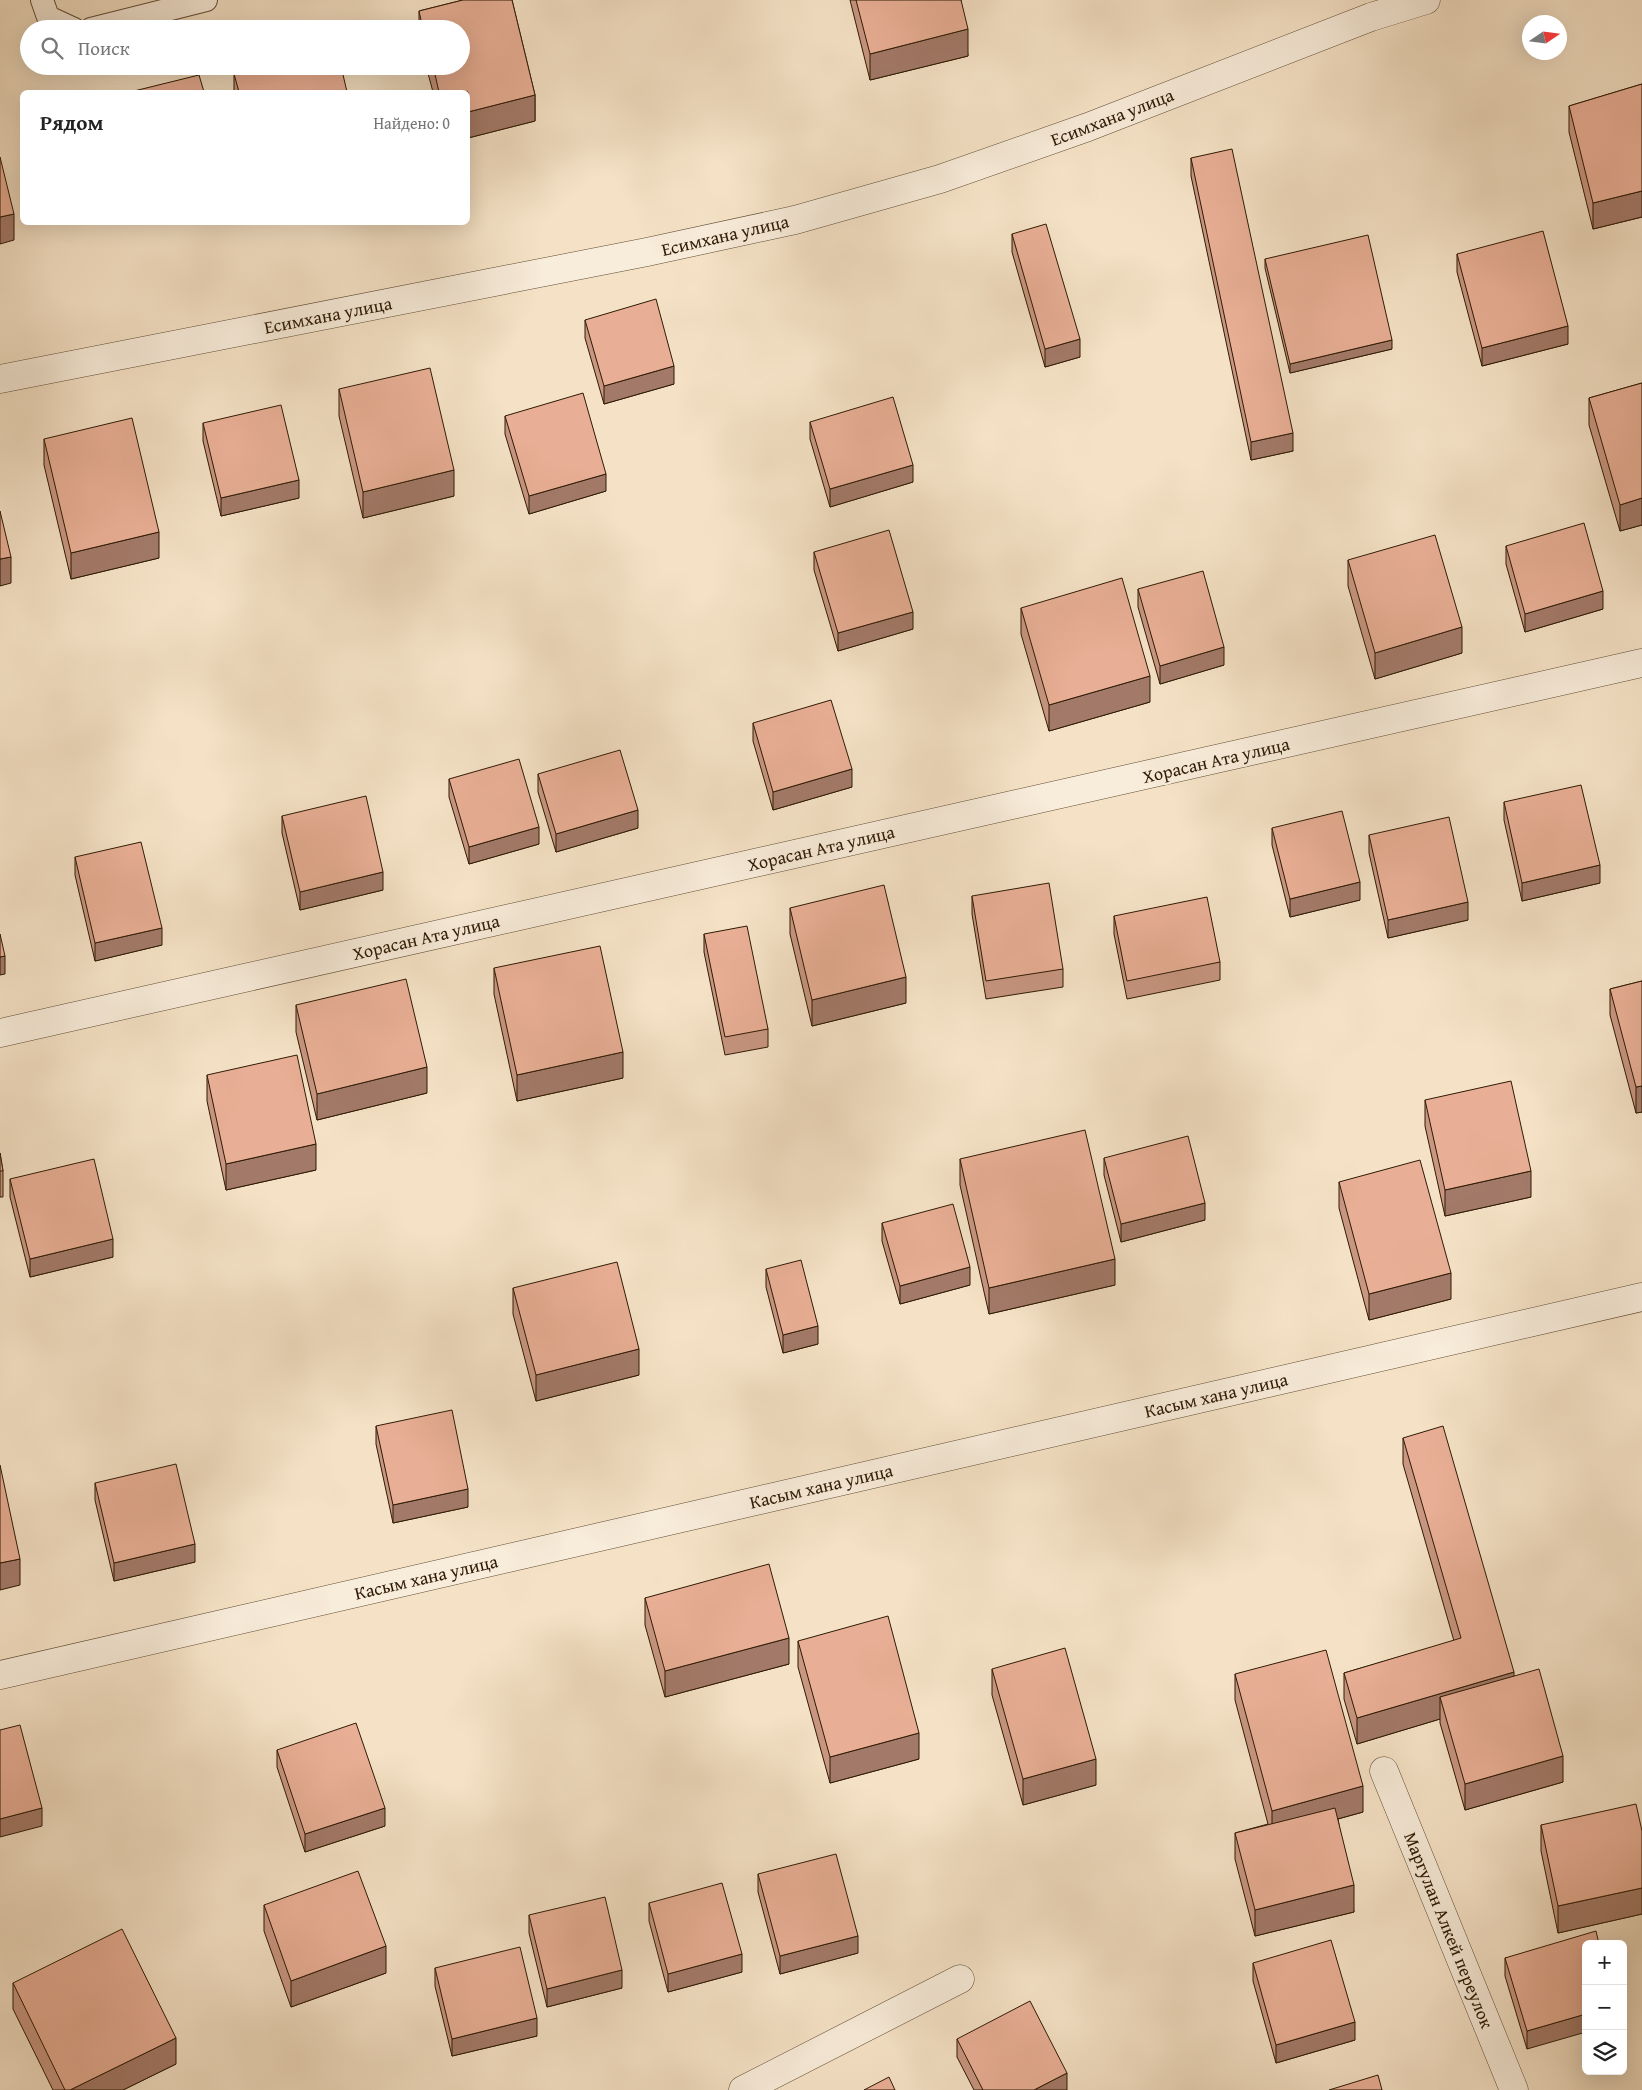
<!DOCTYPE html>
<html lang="ru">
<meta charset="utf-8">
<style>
body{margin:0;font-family:"Gentium Book Plus",serif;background:#f2f2f2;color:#222}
.controls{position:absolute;right:15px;bottom:15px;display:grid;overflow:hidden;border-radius:8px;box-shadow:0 5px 20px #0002}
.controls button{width:45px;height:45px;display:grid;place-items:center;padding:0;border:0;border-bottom:1px solid #e0e0e0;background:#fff;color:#222;font:25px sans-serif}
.compass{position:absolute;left:1522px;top:15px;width:45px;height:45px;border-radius:50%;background:#fff;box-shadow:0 5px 20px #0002;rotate:77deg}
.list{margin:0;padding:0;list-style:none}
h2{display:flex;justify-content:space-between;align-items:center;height:65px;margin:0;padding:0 20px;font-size:21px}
h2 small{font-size:16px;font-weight:400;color:#767676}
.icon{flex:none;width:28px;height:28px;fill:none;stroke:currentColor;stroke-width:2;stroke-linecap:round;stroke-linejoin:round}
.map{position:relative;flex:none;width:1642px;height:2090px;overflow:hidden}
.search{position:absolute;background:#fff;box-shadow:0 5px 20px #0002;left:20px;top:20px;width:450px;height:55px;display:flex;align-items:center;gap:12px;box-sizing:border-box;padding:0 18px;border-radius:28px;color:#767676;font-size:19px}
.panel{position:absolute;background:#fff;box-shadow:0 5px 20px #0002;left:20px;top:90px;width:450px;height:135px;border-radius:8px}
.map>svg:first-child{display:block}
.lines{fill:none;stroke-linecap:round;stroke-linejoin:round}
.service-casing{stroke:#604c34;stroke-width:24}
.minor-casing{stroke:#604c34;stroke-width:29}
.service{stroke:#f8ecda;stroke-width:22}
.minor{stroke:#f8ecda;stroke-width:28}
.wall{fill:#c89681;stroke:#2e1a04}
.shaded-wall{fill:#a37a69;stroke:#2e1a04}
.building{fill:#e9af96;stroke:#2e1a04}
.labels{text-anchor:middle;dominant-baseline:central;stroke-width:4.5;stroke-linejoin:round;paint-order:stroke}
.street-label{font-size:18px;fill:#2e1a04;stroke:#f8ecda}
</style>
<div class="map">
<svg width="1642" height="2090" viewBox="0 0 1642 2090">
<rect width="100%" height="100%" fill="#f5e2c6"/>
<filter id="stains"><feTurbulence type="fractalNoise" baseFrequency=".004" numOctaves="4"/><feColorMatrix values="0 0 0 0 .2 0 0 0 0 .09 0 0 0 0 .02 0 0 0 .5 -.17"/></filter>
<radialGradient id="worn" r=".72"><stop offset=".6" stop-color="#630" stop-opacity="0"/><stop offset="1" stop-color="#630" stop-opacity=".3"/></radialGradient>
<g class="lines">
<g class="service-casing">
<g id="service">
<path d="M42,0L48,17L74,29"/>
<path d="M91,29L206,0"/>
</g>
</g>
<g class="minor-casing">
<g id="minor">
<path d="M0,379L647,252L795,220L940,179L1088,127L1371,17L1426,0"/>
<path d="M0,1033L1642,663"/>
<path d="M0,1675L1642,1297"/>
<path d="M1384,1771L1514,2090"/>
<path d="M743,2090L960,1979"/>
</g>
</g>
<use href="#service" class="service"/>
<use href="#minor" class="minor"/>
</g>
<g class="wall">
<path d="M463,0H512L535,95V121L468,138V92H433L426,66H461V29H419V11Z"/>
<path d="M850,0H961L968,56L870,80Z"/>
<path d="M234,74L347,92H234Z"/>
<path d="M1642,84V217L1593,229L1569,132V106Z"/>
<path d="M1191,158L1293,451L1251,460L1191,176Z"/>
<path d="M1012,234L1080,357L1045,367L1012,252Z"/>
<path d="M1457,254L1568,344L1482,366L1457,272Z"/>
<path d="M1265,259L1392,349L1290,373L1265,268Z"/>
<path d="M585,320L674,384L604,404L585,338Z"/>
<path d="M1642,383V525L1620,531L1589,425V398Z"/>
<path d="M339,389L454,496L363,518L339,416Z"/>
<path d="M505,416L606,491L529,514L505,434Z"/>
<path d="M810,422L913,482L830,507L810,439Z"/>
<path d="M203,423L299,498L221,516L203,441Z"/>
<path d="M44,439L159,558L71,579L44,465Z"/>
<path d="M1506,546L1603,609L1525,632L1506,564Z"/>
<path d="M814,552L913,629L838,651L814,570Z"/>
<path d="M1348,560L1462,653L1375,679L1348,586Z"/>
<path d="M1138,589L1224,665L1160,684L1138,607Z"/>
<path d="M1021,608L1150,702L1049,731L1021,634Z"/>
<path d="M753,723L852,787L773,810L753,741Z"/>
<path d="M538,774L638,828L556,852L538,792Z"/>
<path d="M449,779L539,844L469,864L449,797Z"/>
<path d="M1504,802L1600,883L1522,901L1504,820Z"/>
<path d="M282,816L383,890L300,910L282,833Z"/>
<path d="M1272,828L1360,900L1290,917L1272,845Z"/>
<path d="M1369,835L1468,920L1388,938L1369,853Z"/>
<path d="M75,857L162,945L95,961L75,875Z"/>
<path d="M972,896L1063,969V987L986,999L972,914Z"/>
<path d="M790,908L906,1003L812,1026L790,934Z"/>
<path d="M1114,916L1220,962V980L1127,999L1114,934Z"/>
<path d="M704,934L768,1029V1047L725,1055L704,952Z"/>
<path d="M494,968L623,1078L517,1101L494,994Z"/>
<path d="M1642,981V1112L1636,1113L1610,1015V989Z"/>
<path d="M296,1005L427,1093L317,1120L296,1032Z"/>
<path d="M207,1075L316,1170L226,1190L207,1101Z"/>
<path d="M1425,1100L1531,1197L1445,1216L1425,1126Z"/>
<path d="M0,1153L3,1171V1197H0Z"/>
<path d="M1104,1158L1205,1220L1121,1242L1104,1175Z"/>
<path d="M960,1159L1115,1285L989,1314L960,1185Z"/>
<path d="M10,1179L113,1257L30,1277L10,1197Z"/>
<path d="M1339,1182L1451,1299L1369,1320L1339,1208Z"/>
<path d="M882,1223L970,1285L900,1304L882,1241Z"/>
<path d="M766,1269L818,1344L783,1353L766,1287Z"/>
<path d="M513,1288L639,1375L536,1401L513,1314Z"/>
<path d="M376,1426L468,1507L393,1523L376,1444Z"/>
<path d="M1403,1438L1514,1676L1563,1782L1465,1810L1440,1723V1719L1357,1744L1344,1699V1673L1454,1641L1403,1464Z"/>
<path d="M95,1483L195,1562L114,1581L95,1500Z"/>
<path d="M645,1598L789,1664L665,1697L645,1625Z"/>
<path d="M798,1641L919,1759L830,1783L798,1667Z"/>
<path d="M992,1669L1096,1785L1023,1805L992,1695Z"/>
<path d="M1235,1674L1363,1812L1338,1819L1354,1912L1255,1936L1235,1859V1833L1268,1824L1235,1700Z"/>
<path d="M277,1750L385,1826L305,1852L277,1767Z"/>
<path d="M1541,1825L1642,1831V1914L1558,1933L1541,1851Z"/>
<path d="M758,1874L858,1953L780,1974L758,1892Z"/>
<path d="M649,1903L742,1972L668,1992L649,1921Z"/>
<path d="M264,1905L386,1973L291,2007L264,1931Z"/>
<path d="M529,1915L622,1988L547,2007L529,1933Z"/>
<path d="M1599,1944L1527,2049L1505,1976V1958Z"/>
<path d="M1253,1963L1355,2040L1276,2063L1253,1981Z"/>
<path d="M435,1968L537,2036L452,2056L435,1986Z"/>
<path d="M13,1983L176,2064L123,2090H53L13,2009Z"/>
<path d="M957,2039L1067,2090H974L957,2057Z"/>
</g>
<g class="shaded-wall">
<path d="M968,29V56L870,80V54Z"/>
<path d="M535,95V121L468,138V112Z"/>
<path d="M1642,191V217L1593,229V203Z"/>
<path d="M14,214V240L0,244V217Z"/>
<path d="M1568,326V344L1482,366V348Z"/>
<path d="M1080,339V357L1045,367V349Z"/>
<path d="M1392,340V349L1290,373V364Z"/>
<path d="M674,366V384L604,404V386Z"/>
<path d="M1293,433V451L1251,460V442Z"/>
<path d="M913,465V482L830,507V489Z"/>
<path d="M454,470V496L363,518V492Z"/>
<path d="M606,474V491L529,514V496Z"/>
<path d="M299,480V498L221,516V498Z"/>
<path d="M1642,498V525L1620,531V505Z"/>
<path d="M159,532V558L71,579V553Z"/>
<path d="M11,557V583L0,586V559Z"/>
<path d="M1603,591V609L1525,632V614Z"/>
<path d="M913,612V629L838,651V633Z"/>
<path d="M1462,627V653L1375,679V653Z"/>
<path d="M1224,647V665L1160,684V666Z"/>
<path d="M1150,676V702L1049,731V705Z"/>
<path d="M852,769V787L773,810V792Z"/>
<path d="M638,810V828L556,852V834Z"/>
<path d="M539,827V844L469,864V847Z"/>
<path d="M1600,865V883L1522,901V883Z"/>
<path d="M383,872V890L300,910V892Z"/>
<path d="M1360,882V900L1290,917V899Z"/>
<path d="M1468,902V920L1388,938V920Z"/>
<path d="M162,928V945L95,961V943Z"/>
<path d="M5,956V974L0,975V957Z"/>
<path d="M906,977V1003L812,1026V1000Z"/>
<path d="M623,1052V1078L517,1101V1075Z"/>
<path d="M427,1067V1093L317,1120V1094Z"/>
<path d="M1642,1086V1112L1636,1113V1087Z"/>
<path d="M316,1144V1170L226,1190V1164Z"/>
<path d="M1531,1171V1197L1445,1216V1190Z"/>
<path d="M1205,1203V1220L1121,1242V1224Z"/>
<path d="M113,1239V1257L30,1277V1259Z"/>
<path d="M1115,1259V1285L989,1314V1288Z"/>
<path d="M970,1267V1285L900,1304V1286Z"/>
<path d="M1451,1273V1299L1369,1320V1294Z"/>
<path d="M818,1326V1344L783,1353V1335Z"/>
<path d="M639,1349V1375L536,1401V1375Z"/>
<path d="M468,1489V1507L393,1523V1505Z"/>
<path d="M195,1544V1562L114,1581V1563Z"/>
<path d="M20,1559V1585L0,1590V1563Z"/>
<path d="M789,1638V1664L665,1697V1671Z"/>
<path d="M1514,1672V1698L1440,1697V1719L1357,1744V1718Z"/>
<path d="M919,1733V1759L830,1783V1757Z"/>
<path d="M1563,1756V1782L1465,1810V1784Z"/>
<path d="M1096,1759V1785L1023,1805V1779Z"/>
<path d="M1363,1786V1812L1272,1837V1811Z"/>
<path d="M42,1808V1826L0,1837V1819Z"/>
<path d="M385,1808V1826L305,1852V1834Z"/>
<path d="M1354,1885V1912L1255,1936V1910Z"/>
<path d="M1642,1888V1914L1558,1933V1906Z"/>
<path d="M858,1936V1953L780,1974V1956Z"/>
<path d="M386,1946V1973L291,2007V1981Z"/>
<path d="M742,1954V1972L668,1992V1974Z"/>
<path d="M622,1970V1988L547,2007V1989Z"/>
<path d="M1586,2014V2032L1527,2049V2031Z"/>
<path d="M537,2018V2036L452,2056V2039Z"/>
<path d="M1355,2022V2040L1276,2063V2045Z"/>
<path d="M176,2038V2064L123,2090H70Z"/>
<path d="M1067,2073V2090H1034Z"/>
</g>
<g class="building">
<path d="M463,0H512L535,95L468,112V92H439L433,66H461V29H423L419,11Z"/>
<path d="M856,0H961L968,29L870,54Z"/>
<path d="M266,66H341L347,92H239L234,74Z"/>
<path d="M199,75L204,92H130Z"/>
<path d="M1642,84V191L1593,203L1569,106Z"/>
<path d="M1232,149L1293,433L1251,442L1191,158Z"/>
<path d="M0,157L14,214L0,217Z"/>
<path d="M1046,224L1080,339L1045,349L1012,234Z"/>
<path d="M1543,231L1568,326L1482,348L1457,254Z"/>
<path d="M1368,235L1392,340L1290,364L1265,259Z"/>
<path d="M656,299L674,366L604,386L585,320Z"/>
<path d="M430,368L454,470L363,492L339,389Z"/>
<path d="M1642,383V498L1620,505L1589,398Z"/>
<path d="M583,393L606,474L529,496L505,416Z"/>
<path d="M893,397L913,465L830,489L810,422Z"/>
<path d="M281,405L299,480L221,498L203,423Z"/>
<path d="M132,418L159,532L71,553L44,439Z"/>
<path d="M0,511L11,557L0,559Z"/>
<path d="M1584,523L1603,591L1525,614L1506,546Z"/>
<path d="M889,530L913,612L838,633L814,552Z"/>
<path d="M1435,535L1462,627L1375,653L1348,560Z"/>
<path d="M1203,571L1224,647L1160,666L1138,589Z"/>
<path d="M1122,578L1150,676L1049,705L1021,608Z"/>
<path d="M831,700L852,769L773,792L753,723Z"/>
<path d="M620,750L638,810L556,834L538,774Z"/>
<path d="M519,759L539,827L469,847L449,779Z"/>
<path d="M1581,785L1600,865L1522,883L1504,802Z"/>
<path d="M366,796L383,872L300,892L282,816Z"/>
<path d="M1342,811L1360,882L1290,899L1272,828Z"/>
<path d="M1449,817L1468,902L1388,920L1369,835Z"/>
<path d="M141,842L162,928L95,943L75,857Z"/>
<path d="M1049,883L1063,969L986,981L972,896Z"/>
<path d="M884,885L906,977L812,1000L790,908Z"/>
<path d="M1207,897L1220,962L1127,981L1114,916Z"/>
<path d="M747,926L768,1029L725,1037L704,934Z"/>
<path d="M0,934L5,956L0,957Z"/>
<path d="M600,946L623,1052L517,1075L494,968Z"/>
<path d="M406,979L427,1067L317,1094L296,1005Z"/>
<path d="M1642,981V1086L1636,1087L1610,989Z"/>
<path d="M297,1055L316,1144L226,1164L207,1075Z"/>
<path d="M1511,1081L1531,1171L1445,1190L1425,1100Z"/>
<path d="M1085,1130L1115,1259L989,1288L960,1159Z"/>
<path d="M1188,1136L1205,1203L1121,1224L1104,1158Z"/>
<path d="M0,1153L3,1171H0Z"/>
<path d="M94,1159L113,1239L30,1259L10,1179Z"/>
<path d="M1420,1160L1451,1273L1369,1294L1339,1182Z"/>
<path d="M953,1204L970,1267L900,1286L882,1223Z"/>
<path d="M801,1260L818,1326L783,1335L766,1269Z"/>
<path d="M617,1262L639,1349L536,1375L513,1288Z"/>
<path d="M452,1410L468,1489L393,1505L376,1426Z"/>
<path d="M1443,1426L1514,1672L1357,1718L1344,1673L1461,1638L1403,1438Z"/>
<path d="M176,1464L195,1544L114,1563L95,1483Z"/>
<path d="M0,1465L20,1559L0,1563Z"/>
<path d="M769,1564L789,1638L665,1671L645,1598Z"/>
<path d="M888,1616L919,1733L830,1757L798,1641Z"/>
<path d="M1065,1648L1096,1759L1023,1779L992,1669Z"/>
<path d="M1326,1650L1363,1786L1272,1811L1235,1674Z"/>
<path d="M1539,1669L1563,1756L1465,1784L1440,1697Z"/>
<path d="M356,1723L385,1808L305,1834L277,1750Z"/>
<path d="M20,1725L42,1808L0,1819V1730Z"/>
<path d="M1636,1804L1642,1831V1888L1558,1906L1541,1825Z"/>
<path d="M1335,1808L1354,1885L1255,1910L1235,1833Z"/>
<path d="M836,1854L858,1936L780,1956L758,1874Z"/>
<path d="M358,1871L386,1946L291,1981L264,1905Z"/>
<path d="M722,1883L742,1954L668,1974L649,1903Z"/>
<path d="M605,1897L622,1970L547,1989L529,1915Z"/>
<path d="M122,1929L176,2038L70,2090H65L13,1983Z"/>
<path d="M1596,1931L1599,1944H1586V2014L1527,2031L1505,1958Z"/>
<path d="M1331,1940L1355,2022L1276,2045L1253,1963Z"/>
<path d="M520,1947L537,2018L452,2039L435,1968Z"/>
<path d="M1030,2001L1067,2073L1034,2090H983L957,2039Z"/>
<path d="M1378,2075L1382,2090H1329Z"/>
<path d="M889,2077L895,2090H864Z"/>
</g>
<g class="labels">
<g class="street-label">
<text transform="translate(1112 117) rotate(-21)">Есимхана улица</text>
<text transform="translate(725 235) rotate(-13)">Есимхана улица</text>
<text transform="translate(328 315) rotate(-11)">Есимхана улица</text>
<text transform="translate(1216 760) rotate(-13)">Хорасан Ата улица</text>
<text transform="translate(821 848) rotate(-13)">Хорасан Ата улица</text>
<text transform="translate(426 937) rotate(-13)">Хорасан Ата улица</text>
<text transform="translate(1216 1395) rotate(-13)">Касым хана улица</text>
<text transform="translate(821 1486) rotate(-13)">Касым хана улица</text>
<text transform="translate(426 1577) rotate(-13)">Касым хана улица</text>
<text transform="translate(1449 1930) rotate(68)">Маргулан Алкей переулок</text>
</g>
</g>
<rect width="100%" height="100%" filter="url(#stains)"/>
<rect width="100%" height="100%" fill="url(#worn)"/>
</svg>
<div class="controls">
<button>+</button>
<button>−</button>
<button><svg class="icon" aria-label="layers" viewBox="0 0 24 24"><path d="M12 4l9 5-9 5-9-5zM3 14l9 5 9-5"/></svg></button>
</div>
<svg class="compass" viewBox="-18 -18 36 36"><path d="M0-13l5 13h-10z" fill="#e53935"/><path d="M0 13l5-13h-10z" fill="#767676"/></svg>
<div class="search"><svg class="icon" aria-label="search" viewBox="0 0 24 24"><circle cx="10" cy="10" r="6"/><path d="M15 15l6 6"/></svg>Поиск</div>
<section class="panel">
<h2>Рядом<small>Найдено: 0</small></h2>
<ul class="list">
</ul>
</section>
</div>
